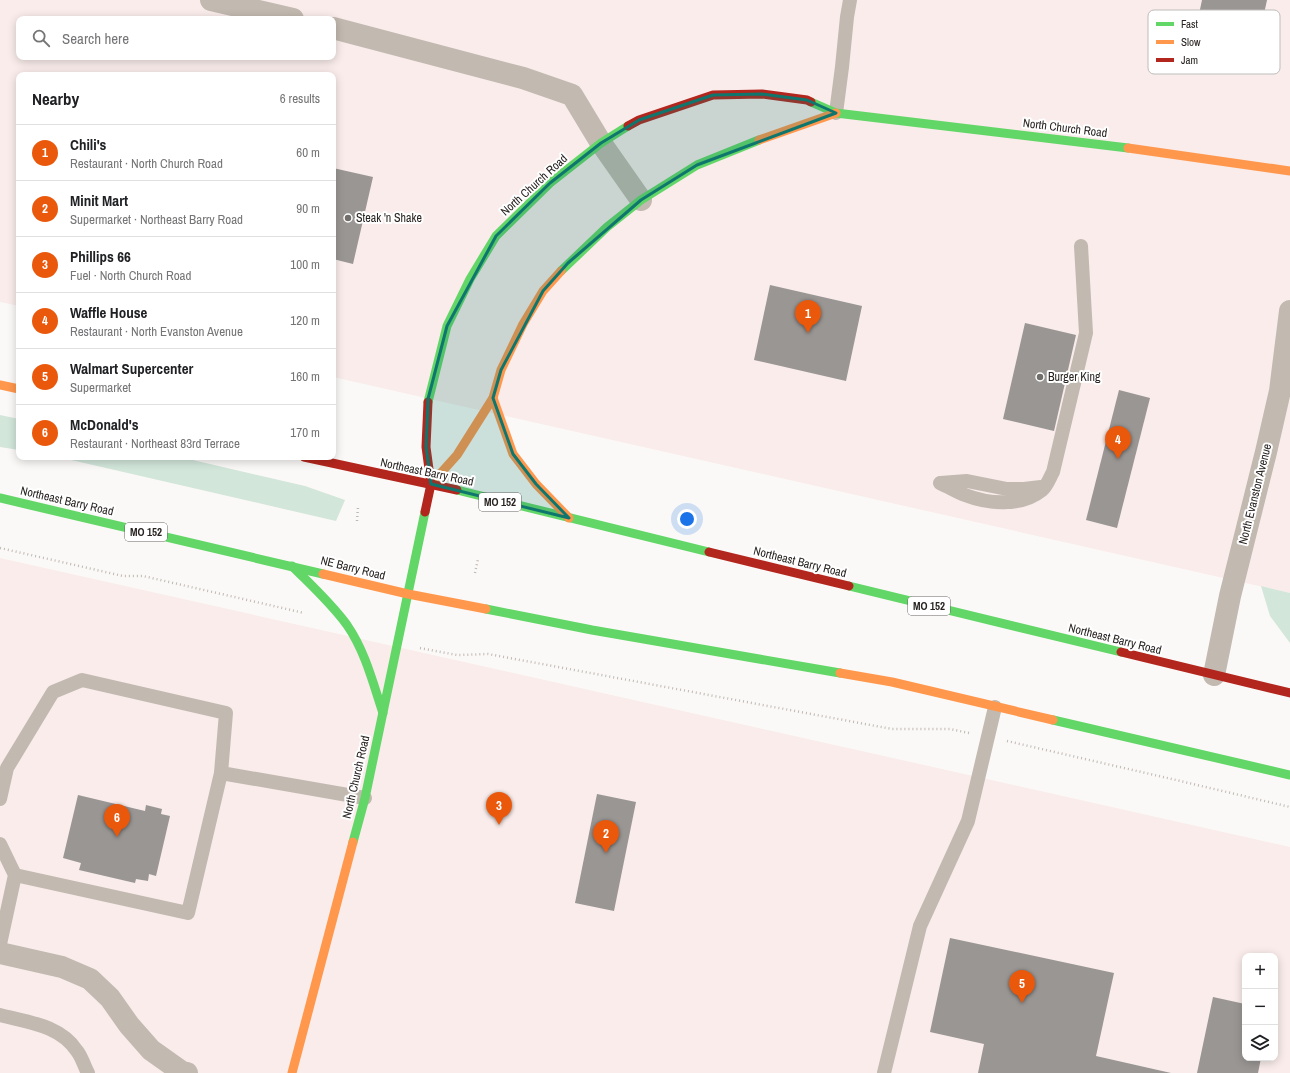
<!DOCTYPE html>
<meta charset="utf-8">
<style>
body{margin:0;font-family:"Archivo Narrow",sans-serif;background:#f2f2f2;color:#202124}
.controls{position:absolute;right:12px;bottom:12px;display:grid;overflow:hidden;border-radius:8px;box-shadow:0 2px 10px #0003}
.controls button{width:36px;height:36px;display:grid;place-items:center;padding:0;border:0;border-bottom:1px solid #e0e0e0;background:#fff;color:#202124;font:20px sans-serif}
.you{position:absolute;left:687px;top:519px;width:14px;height:14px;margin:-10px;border:3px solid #fff;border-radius:50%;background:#1a73e8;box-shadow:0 0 0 6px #1a73e833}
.badge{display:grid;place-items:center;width:26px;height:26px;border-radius:50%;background:#ea580c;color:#fff;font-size:13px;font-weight:700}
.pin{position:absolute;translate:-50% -33px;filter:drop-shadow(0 1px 2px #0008)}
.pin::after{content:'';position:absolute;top:21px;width:14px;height:12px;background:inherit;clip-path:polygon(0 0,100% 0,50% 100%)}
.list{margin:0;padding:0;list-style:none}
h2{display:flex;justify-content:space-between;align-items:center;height:52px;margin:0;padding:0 16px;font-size:17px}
h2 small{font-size:13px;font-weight:400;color:#757577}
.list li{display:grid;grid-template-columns:26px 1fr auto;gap:12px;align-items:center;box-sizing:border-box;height:56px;padding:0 16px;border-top:1px solid #e0e0e0}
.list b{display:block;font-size:15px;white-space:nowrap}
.list p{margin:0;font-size:13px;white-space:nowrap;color:#757577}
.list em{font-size:13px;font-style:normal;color:#757577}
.icon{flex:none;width:22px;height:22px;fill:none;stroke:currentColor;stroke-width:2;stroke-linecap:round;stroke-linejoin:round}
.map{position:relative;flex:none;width:1290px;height:1073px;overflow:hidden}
.search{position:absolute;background:#fff;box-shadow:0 2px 10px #0003;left:16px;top:16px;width:320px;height:44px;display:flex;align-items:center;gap:10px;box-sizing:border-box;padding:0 14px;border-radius:8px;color:#757577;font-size:15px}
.panel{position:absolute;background:#fff;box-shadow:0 2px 10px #0003;left:16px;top:72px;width:320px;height:388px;border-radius:8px}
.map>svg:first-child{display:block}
.commercial{fill:#f9ecea;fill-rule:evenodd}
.green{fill:#d2e6da}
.building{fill:#999694}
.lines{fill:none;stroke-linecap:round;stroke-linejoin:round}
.path{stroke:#bfb9b4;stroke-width:2.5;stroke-dasharray:1 3;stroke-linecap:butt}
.lane{stroke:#c2b9b0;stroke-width:14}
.street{stroke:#c2b9b0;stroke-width:22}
.fast{stroke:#63d668;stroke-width:9}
.slow{stroke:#ff974d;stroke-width:9}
.jam{stroke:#b3261e;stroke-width:9}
.marked{fill:#0f766e;fill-opacity:0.2;stroke:#0f766e;stroke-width:3;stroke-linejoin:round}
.poi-dot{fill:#726e6c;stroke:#fff;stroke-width:1.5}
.labels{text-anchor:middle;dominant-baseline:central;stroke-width:4;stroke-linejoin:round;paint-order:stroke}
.shield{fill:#fff;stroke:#686564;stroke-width:1}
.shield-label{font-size:11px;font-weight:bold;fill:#282321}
.street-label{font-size:12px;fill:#282321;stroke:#fff}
.poi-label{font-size:12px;fill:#282321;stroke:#fff;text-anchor:start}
.key{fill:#fff;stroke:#bebdbc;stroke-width:1}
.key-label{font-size:11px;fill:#282321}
</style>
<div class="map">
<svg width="1290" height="1073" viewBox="0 0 1290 1073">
<rect width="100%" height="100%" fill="#fbf9f7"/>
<g class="commercial">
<path d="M0,0H1290V593L333,377V75H19V306L0,302ZM19,19H333V57H19Z"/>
<path d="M0,558L1290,847V1073H0ZM1245,956H1275V1058H1245Z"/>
</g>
<g class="green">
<path d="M0,415L19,419V450L0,447Z"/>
<path d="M58,457H180L305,486L345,500L336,521Z"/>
<path d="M1261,586L1290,593V643L1270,616Z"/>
</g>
<g class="building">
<path d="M1202,0H1267L1251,74L1189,61Z"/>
<path d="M333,168L373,177L353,264L333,259Z"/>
<path d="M770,285L862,306L846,381L754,360Z"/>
<path d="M1025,323L1076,335L1054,431L1003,419Z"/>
<path d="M1119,390L1150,398L1117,528L1086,520Z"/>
<path d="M597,794L636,802L614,911L575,903Z"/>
<path d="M78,795L145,811L146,805L162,809L161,814L170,816L156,876L149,874L148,881L136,879L135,883L79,870L81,863L63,858Z"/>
<path d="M950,938L1114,973L1096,1056L1171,1073H978L984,1044L930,1032Z"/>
<path d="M1213,997L1245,1004V1058H1261L1258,1073H1197Z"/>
</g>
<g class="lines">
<g class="path">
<path d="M357,521L358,507"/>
<path d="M0,548L123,576H143L304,613"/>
<path d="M475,573L478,559"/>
<path d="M420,648L457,655L488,654L892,729H950L969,733"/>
<path d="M1007,741L1176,780L1290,807"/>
</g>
<g class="lane">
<path d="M836,113L842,67L847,17L850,0"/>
<path d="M940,483C949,487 957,492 965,495C988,504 1021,507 1042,490C1047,486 1050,477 1053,472L1086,333L1081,246"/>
<path d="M941,483L967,481L1007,489H1024L1041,487"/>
<path d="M0,799L7,768L53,692L82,680L226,713L221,773L365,798"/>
<path d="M0,844L15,875L0,944"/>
<path d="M15,875L188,913L221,773"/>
<path d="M0,1015C27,1022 60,1025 77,1051C82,1057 84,1066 88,1073"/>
<path d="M884,1073L920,926L968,821L995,707"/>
</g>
<g class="street">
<path d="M211,0L293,19"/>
<path d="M333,28L523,78L572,95L601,143L641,200"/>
<path d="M1214,675L1230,596L1266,452L1280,391L1290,311"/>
<path d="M0,953L62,967L90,979L110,998L129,1025L151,1050L182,1072L187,1073"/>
</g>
<g class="fast">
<path d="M811,102L836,113L1128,148"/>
<path d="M561,271L607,227L641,200L697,165L759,140"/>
<path d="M428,402L447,326L470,279L496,236L550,183L601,143L628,126"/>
<path d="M457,490L709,552"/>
<path d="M0,498L323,574"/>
<path d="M292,566C311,585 331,603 347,625C365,651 373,683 383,713"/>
<path d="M849,586L1121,652"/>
<path d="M486,609L592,630L840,673"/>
<path d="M1053,720L1290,775"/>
<path d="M353,842L365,798L425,512"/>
</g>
<g class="slow">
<path d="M759,140L836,113"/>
<path d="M1128,148L1290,171"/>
<path d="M0,385L19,389"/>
<path d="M493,398L513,454L536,484L569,518"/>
<path d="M431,484L457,455L493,398L501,370L523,324L543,291L561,271"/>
<path d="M323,574L408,594L486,609"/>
<path d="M840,673L892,682L1053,720"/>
<path d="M292,1073L353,842"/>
</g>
<g class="jam">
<path d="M628,126L639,120L713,95L762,94L807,100L811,102"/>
<path d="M304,457L457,490"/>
<path d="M425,512L431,484L426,447L428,402"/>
<path d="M709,552L849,586"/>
<path d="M1121,652L1290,693"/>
</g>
</g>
<path class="marked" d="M762,94L807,100L836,113L697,165L641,200L568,263L543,291L501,370L493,398L513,454L536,484L569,518L431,484L426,447L428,399L447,326L496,236L550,183L601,143L639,120L713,95Z"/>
<g class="poi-dot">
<circle cx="348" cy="218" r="4"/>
<circle cx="1040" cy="377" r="4"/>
</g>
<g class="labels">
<g class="shield">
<rect x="479" y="493" width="42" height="18" rx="3"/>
<rect x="125" y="523" width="42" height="18" rx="3"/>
<rect x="908" y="597" width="42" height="18" rx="3"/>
</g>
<g class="shield-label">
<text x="500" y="502">MO 152</text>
<text x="146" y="532">MO 152</text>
<text x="929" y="606">MO 152</text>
</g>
<g class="street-label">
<text transform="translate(1065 128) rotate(7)">North Church Road</text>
<text transform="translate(534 185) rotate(-42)">North Church Road</text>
<text transform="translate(427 472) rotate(12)">Northeast Barry Road</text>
<text transform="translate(1255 494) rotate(-76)">North Evanston Avenue</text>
<text transform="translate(67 501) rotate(13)">Northeast Barry Road</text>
<text transform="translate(800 562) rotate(14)">Northeast Barry Road</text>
<text transform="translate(353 568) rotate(14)">NE Barry Road</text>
<text transform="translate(1115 639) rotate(14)">Northeast Barry Road</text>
<text transform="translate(356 777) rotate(-77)">North Church Road</text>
</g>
<g class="poi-label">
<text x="356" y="218">Steak 'n Shake</text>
<text x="1048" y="377">Burger King</text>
</g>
</g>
<rect x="1148" y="10" width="132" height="64" rx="6" class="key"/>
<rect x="1156" y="22" width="18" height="4" fill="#63d668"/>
<rect x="1156" y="40" width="18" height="4" fill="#ff974d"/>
<rect x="1156" y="58" width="18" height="4" fill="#b3261e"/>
<g class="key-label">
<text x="1181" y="28">Fast</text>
<text x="1181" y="46">Slow</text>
<text x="1181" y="64">Jam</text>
</g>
</svg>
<div class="controls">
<button>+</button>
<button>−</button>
<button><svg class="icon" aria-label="layers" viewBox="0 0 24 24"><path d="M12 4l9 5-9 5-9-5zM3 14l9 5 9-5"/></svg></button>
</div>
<div class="you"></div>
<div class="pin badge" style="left:808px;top:333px">1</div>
<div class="pin badge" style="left:606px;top:853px">2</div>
<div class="pin badge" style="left:499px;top:825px">3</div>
<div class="pin badge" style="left:1118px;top:459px">4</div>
<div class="pin badge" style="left:1022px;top:1003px">5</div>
<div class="pin badge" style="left:117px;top:837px">6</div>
<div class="search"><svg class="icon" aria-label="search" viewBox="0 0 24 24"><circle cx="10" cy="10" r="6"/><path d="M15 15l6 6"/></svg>Search here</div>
<section class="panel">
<h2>Nearby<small>6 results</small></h2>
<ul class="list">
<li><span class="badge">1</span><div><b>Chili's</b><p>Restaurant · North Church Road</p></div><em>60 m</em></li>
<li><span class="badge">2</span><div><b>Minit Mart</b><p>Supermarket · Northeast Barry Road</p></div><em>90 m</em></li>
<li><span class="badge">3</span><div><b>Phillips 66</b><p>Fuel · North Church Road</p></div><em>100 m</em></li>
<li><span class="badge">4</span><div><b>Waffle House</b><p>Restaurant · North Evanston Avenue</p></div><em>120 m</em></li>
<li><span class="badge">5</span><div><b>Walmart Supercenter</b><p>Supermarket</p></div><em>160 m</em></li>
<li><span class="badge">6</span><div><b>McDonald's</b><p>Restaurant · Northeast 83rd Terrace</p></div><em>170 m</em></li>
</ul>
</section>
</div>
